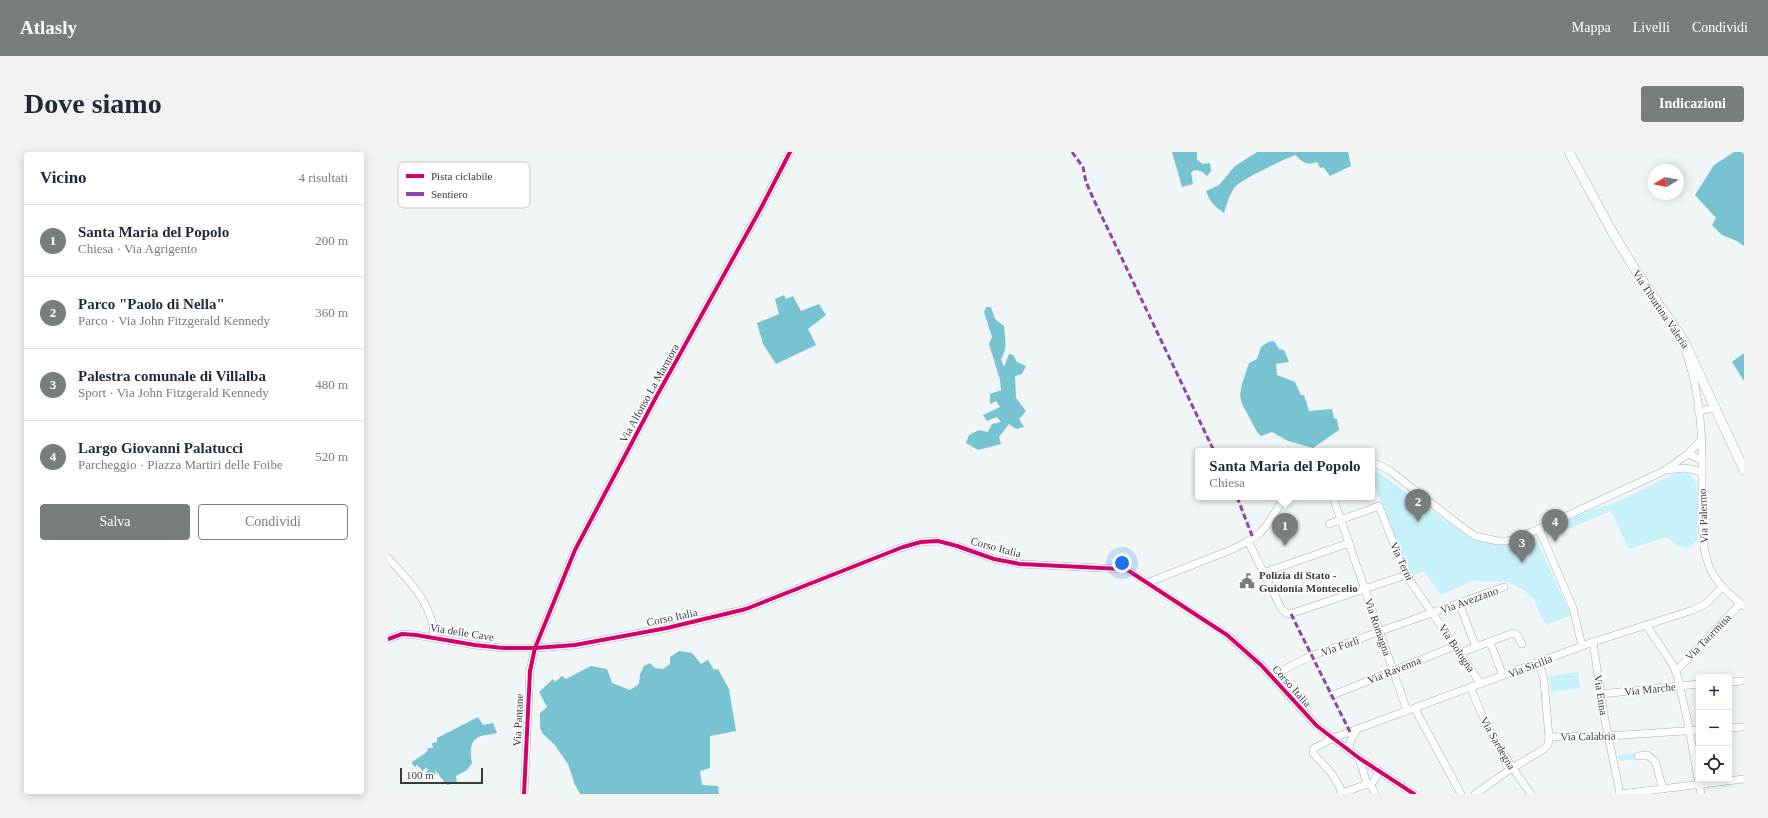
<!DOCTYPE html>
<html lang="it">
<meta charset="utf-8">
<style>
body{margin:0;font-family:"Times New Roman",serif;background:#f2f2f3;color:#1f2937}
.controls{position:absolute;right:12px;bottom:12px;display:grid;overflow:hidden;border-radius:4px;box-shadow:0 2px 10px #0003}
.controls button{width:36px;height:36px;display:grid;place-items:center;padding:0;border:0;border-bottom:1px solid #e0e1e3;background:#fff;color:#1f2937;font:20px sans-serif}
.compass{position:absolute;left:1260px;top:12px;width:36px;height:36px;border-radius:50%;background:#fff;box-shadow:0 2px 10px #0003;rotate:260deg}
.scale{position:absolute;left:12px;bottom:10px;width:83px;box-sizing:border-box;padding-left:4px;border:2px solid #383c3d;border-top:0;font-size:11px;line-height:14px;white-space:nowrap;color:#383c3d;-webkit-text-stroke:3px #fff;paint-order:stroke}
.you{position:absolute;left:734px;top:411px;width:14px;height:14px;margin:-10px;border:3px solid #fff;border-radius:50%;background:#1a73e8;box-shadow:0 0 0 6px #1a73e833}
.badge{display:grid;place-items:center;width:26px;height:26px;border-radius:50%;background:#787d7d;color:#fff;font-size:13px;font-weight:700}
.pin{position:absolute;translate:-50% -33px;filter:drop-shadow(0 1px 2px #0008)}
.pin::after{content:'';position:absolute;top:21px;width:14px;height:12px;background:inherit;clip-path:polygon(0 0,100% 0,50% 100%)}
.popup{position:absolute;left:807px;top:296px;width:180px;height:52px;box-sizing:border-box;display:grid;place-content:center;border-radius:4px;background:#fff;filter:drop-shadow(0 1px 3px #0005);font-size:13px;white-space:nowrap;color:#747a83}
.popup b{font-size:15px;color:#1f2937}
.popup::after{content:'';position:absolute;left:50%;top:100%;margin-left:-8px;border:8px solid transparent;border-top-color:#fff}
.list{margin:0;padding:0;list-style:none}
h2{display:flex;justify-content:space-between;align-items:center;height:52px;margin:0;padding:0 16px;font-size:17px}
h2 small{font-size:13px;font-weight:400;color:#747a83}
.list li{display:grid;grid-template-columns:26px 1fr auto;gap:12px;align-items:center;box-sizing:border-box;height:72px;padding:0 16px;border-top:1px solid #e0e1e3}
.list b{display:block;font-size:15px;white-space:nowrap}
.list p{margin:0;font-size:13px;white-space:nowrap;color:#747a83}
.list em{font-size:13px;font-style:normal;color:#747a83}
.actions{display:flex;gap:8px;padding:12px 16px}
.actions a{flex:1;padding:9px 0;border:1px solid #787d7d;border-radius:4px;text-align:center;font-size:14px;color:#787d7d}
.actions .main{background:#787d7d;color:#fff}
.icon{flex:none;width:22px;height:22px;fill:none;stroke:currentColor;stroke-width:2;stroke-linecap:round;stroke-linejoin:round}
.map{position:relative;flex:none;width:1356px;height:642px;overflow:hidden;border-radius:4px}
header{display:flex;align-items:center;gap:24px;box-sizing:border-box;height:56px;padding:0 20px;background:#787d7d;color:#fff}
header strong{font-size:19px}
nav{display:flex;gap:22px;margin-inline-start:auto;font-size:14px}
.intro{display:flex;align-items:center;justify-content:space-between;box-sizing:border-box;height:96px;padding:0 24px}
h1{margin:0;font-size:28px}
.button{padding:10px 18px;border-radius:4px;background:#787d7d;color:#fff;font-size:14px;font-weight:700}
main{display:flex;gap:24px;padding:0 24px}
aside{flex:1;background:#fff;border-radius:4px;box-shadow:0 2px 10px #0003}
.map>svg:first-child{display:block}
.green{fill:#c7f1f9}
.water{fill:#78c3d1}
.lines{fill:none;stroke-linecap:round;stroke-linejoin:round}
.minor-casing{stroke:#aaaeae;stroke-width:8}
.major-casing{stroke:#aaaeae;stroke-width:10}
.minor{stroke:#fdfefe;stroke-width:7}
.major{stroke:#fdfefe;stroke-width:9}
.quiet{stroke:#8e44ad;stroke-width:3;stroke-dasharray:6 3;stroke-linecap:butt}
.cycleway-casing{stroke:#fff;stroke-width:6}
.cycleway{stroke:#d6006c;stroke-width:4}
.labels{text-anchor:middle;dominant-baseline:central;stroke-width:3.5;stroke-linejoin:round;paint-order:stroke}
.street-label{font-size:11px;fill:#383c3d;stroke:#fff}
.poi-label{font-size:11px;font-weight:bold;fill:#383c3d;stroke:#fff;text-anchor:start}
.key{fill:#fff;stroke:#c3c4c5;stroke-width:1}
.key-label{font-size:11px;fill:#383c3d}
</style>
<header>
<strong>Atlasly</strong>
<nav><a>Mappa</a><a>Livelli</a><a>Condividi</a></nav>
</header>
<div class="intro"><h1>Dove siamo</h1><a class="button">Indicazioni</a></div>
<main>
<aside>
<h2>Vicino<small>4 risultati</small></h2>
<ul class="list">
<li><span class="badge">1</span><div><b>Santa Maria del Popolo</b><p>Chiesa · Via Agrigento</p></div><em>200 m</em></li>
<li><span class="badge">2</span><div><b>Parco &quot;Paolo di Nella&quot;</b><p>Parco · Via John Fitzgerald Kennedy</p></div><em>360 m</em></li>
<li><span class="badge">3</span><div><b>Palestra comunale di Villalba</b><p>Sport · Via John Fitzgerald Kennedy</p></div><em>480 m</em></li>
<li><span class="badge">4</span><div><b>Largo Giovanni Palatucci</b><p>Parcheggio · Piazza Martiri delle Foibe</p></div><em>520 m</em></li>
</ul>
<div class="actions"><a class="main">Salva</a><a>Condividi</a></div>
</aside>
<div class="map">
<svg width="1356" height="642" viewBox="0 0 1356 642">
<rect width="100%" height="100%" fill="#f0f5f5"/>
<g class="green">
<path d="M984,316L1082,386L1104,392H1119L1146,383L1183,463L1159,473L1151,461L1147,449L1136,438L1121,430L1084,429L1053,443L1036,419L1025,423L1018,417L995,353L984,328Z"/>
<path d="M1292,319L1303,323L1307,329L1309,336V387C1301,403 1288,394 1279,385L1241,397L1223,359L1156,387L1158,382L1163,375L1206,357L1229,350Z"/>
<path d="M1190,520L1192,536L1163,540L1161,524Z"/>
<path d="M1250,601L1251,607L1232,609L1230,603Z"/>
</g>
<g class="water">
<path d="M784,0H809V8L815,12L822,11L823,19L819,24L813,19L806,18L803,21L805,32L794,35Z"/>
<path d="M869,0H960L963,14L942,24L935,15L932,16L929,10C918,14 915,10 907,3C897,7 852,28 847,35C841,43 839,52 836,61C827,55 821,49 818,39L831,33L847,14Z"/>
<path d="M1346,0H1356V94L1349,89L1334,83L1324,73L1328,66L1307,43L1326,13Z"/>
<path d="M396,143L398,147L405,144L413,159L431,152L438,163L420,177L428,193L388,212L375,192L369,171L391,162L387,147Z"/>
<path d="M598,155H603L607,167L616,174C617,187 620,195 613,207L616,215L621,202L625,203L629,210L638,214L634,222L627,224L628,246L638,259L631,267L636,275L628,277L621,272L611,285L613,292L590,298L578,291L581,283L591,278L600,280L604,272L613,270L609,265L599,269L595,263L612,255L608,249L602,252V242L613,238L612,228L601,192L604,185L596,160Z"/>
<path d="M886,189L891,197L896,198L901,210L888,212L889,223L907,230L913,243H916L921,259L944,257L946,266L949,267L951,278L925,296L900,289L884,280L873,284L869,280L859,261L854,252L852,243L854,232L861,211L869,207L873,195L880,190Z"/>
<path d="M1356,201V229L1344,210Z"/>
<path d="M291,499L304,501L313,512L320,508L326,518L330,517L341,537L348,579L322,584V616L312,619L314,633L330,634L331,642H192L187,633L180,612L166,592L155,582L152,576V561L159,555L151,540L165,527L167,530L174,524L178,527L203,514L219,517L224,531L242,538L251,532L252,522L256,514L262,511L267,516L275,517L282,512V505Z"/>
<path d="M90,565L95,573L105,571L109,581C104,583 99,582 93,584C81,588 82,601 84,611L79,618L68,624L69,631L59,633L47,618L48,622L39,624L37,621L40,618L38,615L35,619L29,613L27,615L24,612V610L39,600L40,596H45L44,591L49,590V586Z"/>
</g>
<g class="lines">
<g class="minor-casing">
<g id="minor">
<path d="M1298,200C1309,233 1314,271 1314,305C1315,335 1310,387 1321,414C1328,431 1342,443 1356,454"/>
<path d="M1310,259L1327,256"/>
<path d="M1300,302L1314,308"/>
<path d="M984,310L1001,318L1070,372L1087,384L1110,389H1119L1133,385L1276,319L1300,302L1313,288"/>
<path d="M1278,318L1297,316L1314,320"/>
<path d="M945,345L1019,559"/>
<path d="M941,372L991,354L1018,423L1093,532"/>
<path d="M1151,377L1185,456L1194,494"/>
<path d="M860,389L893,456L899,462L905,461L1018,423"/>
<path d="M0,406C20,428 46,452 46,485"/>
<path d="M875,421L961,391"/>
<path d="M759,431L845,397L860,389L872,381L879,373L897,345"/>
<path d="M1071,451L1088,495"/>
<path d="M1258,473L1285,513L1290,526L1300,571L1313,642"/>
<path d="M0,487L14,482L28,483L87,493L115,496H147L187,493L279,476L358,457L515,395L533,390L550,389L569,394L606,407L632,412L734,417L741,419L839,483L873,513L929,574L971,606L1026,642"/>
<path d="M1102,490L1115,524"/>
<path d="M1205,490L1216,563L1232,642"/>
<path d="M1072,501L1125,481L1129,483L1134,492"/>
<path d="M1151,510L1156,529L1161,585"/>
<path d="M1288,519L1352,452"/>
<path d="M883,524L923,504L1116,435"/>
<path d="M1341,530L1356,529"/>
<path d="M1083,536C1097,575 1119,609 1143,642"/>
<path d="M1212,542L1311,532"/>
<path d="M945,543L1067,494"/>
<path d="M1027,557L1073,642"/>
<path d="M1341,576L1356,575"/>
<path d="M961,599L962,590L969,577"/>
<path d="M1250,604L1259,603L1267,609L1275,637"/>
<path d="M971,606L979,632L983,633L987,642"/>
<path d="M983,633L991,620"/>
<path d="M955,641L944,622L925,601V597L945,586L1205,490L1305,458L1319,451L1334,435"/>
<path d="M136,642L142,519L147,496L187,398L267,247L373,56L402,0"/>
<path d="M952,642L979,632"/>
<path d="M1087,642L1121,618L1156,597L1160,593L1161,585L1220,584L1311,578"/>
<path d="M1232,642L1356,627"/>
</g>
</g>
<g class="major-casing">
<path id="major" d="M1181,0L1226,83L1248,119L1296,189L1356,318"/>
</g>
<use href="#minor" class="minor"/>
<use href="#major" class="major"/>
<g class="quiet">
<path d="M684,0L695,15L698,30L705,46L826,299"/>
<path d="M849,345L865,386"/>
<path d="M903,462L962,580"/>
</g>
<g class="cycleway-casing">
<g id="cycleway">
<path d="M0,487L14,482L28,483L87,493L115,496H147L187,493L279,476L358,457L515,395L533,390L550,389L569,394L606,407L632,412L734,417L741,419L839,483L873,513L929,574L971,606L1026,642"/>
<path d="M136,642L142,519L147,496L187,398L267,247L373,56L402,0"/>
</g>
</g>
<use href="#cycleway" class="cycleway"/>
</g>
<defs>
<g id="civic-bare" transform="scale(1.2)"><path d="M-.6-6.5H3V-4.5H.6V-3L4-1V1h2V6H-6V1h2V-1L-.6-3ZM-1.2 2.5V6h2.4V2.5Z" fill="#787d7d" stroke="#fff" stroke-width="2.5" paint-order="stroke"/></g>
</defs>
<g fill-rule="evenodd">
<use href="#civic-bare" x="859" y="429"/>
</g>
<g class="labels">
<g class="street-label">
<text transform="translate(1273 157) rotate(56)">Via Tiburtina Valeria</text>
<text transform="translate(261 241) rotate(-61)">Via Alfonso La Marmora</text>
<text transform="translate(1315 364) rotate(-92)">Via Palermo</text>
<text transform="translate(608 395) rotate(15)">Corso Italia</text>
<text transform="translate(1014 409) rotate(65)">Via Terni</text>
<text transform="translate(1081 448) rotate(-20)">Via Avezzano</text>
<text transform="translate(284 465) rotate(-12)">Corso Italia</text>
<text transform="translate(990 475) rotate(71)">Via Romagna</text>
<text transform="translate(74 480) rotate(9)">Via delle Cave</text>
<text transform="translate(1320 485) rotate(-46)">Via Taormina</text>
<text transform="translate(952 494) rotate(-19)">Via Forlì</text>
<text transform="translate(1069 496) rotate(56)">Via Bologna</text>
<text transform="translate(1142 514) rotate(-21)">Via Sicilia</text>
<text transform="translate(1006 518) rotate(-22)">Via Ravenna</text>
<text transform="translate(904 534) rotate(48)">Corso Italia</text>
<text transform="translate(1262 537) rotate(-6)">Via Marche</text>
<text transform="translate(1213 543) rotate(81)">Via Enna</text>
<text transform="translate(130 568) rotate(-87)">Via Pantane</text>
<text transform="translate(1200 584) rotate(-1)">Via Calabria</text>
<text transform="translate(1110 591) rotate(60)">Via Sardegna</text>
</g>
<g class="poi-label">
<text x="871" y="423">Polizia di Stato -<tspan x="871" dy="13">Guidonia Montecelio</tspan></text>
</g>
</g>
<rect x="10" y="10" width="132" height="46" rx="6" class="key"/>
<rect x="18" y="22" width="18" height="4" fill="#d6006c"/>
<rect x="18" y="40" width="18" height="4" fill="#8e44ad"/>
<g class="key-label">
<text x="43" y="28">Pista ciclabile</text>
<text x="43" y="46">Sentiero</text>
</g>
</svg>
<div class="controls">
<button>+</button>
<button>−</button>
<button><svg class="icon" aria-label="locate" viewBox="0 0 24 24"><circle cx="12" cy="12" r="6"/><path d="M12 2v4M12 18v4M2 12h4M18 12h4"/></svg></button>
</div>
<svg class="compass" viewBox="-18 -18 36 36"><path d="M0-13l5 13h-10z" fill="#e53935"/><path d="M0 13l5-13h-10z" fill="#747a83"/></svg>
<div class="scale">100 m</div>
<div class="you"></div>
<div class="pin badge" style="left:897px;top:394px">1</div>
<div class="popup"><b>Santa Maria del Popolo</b>Chiesa</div>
<div class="pin badge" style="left:1030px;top:370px">2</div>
<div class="pin badge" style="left:1134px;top:411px">3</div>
<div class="pin badge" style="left:1167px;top:390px">4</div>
</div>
</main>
